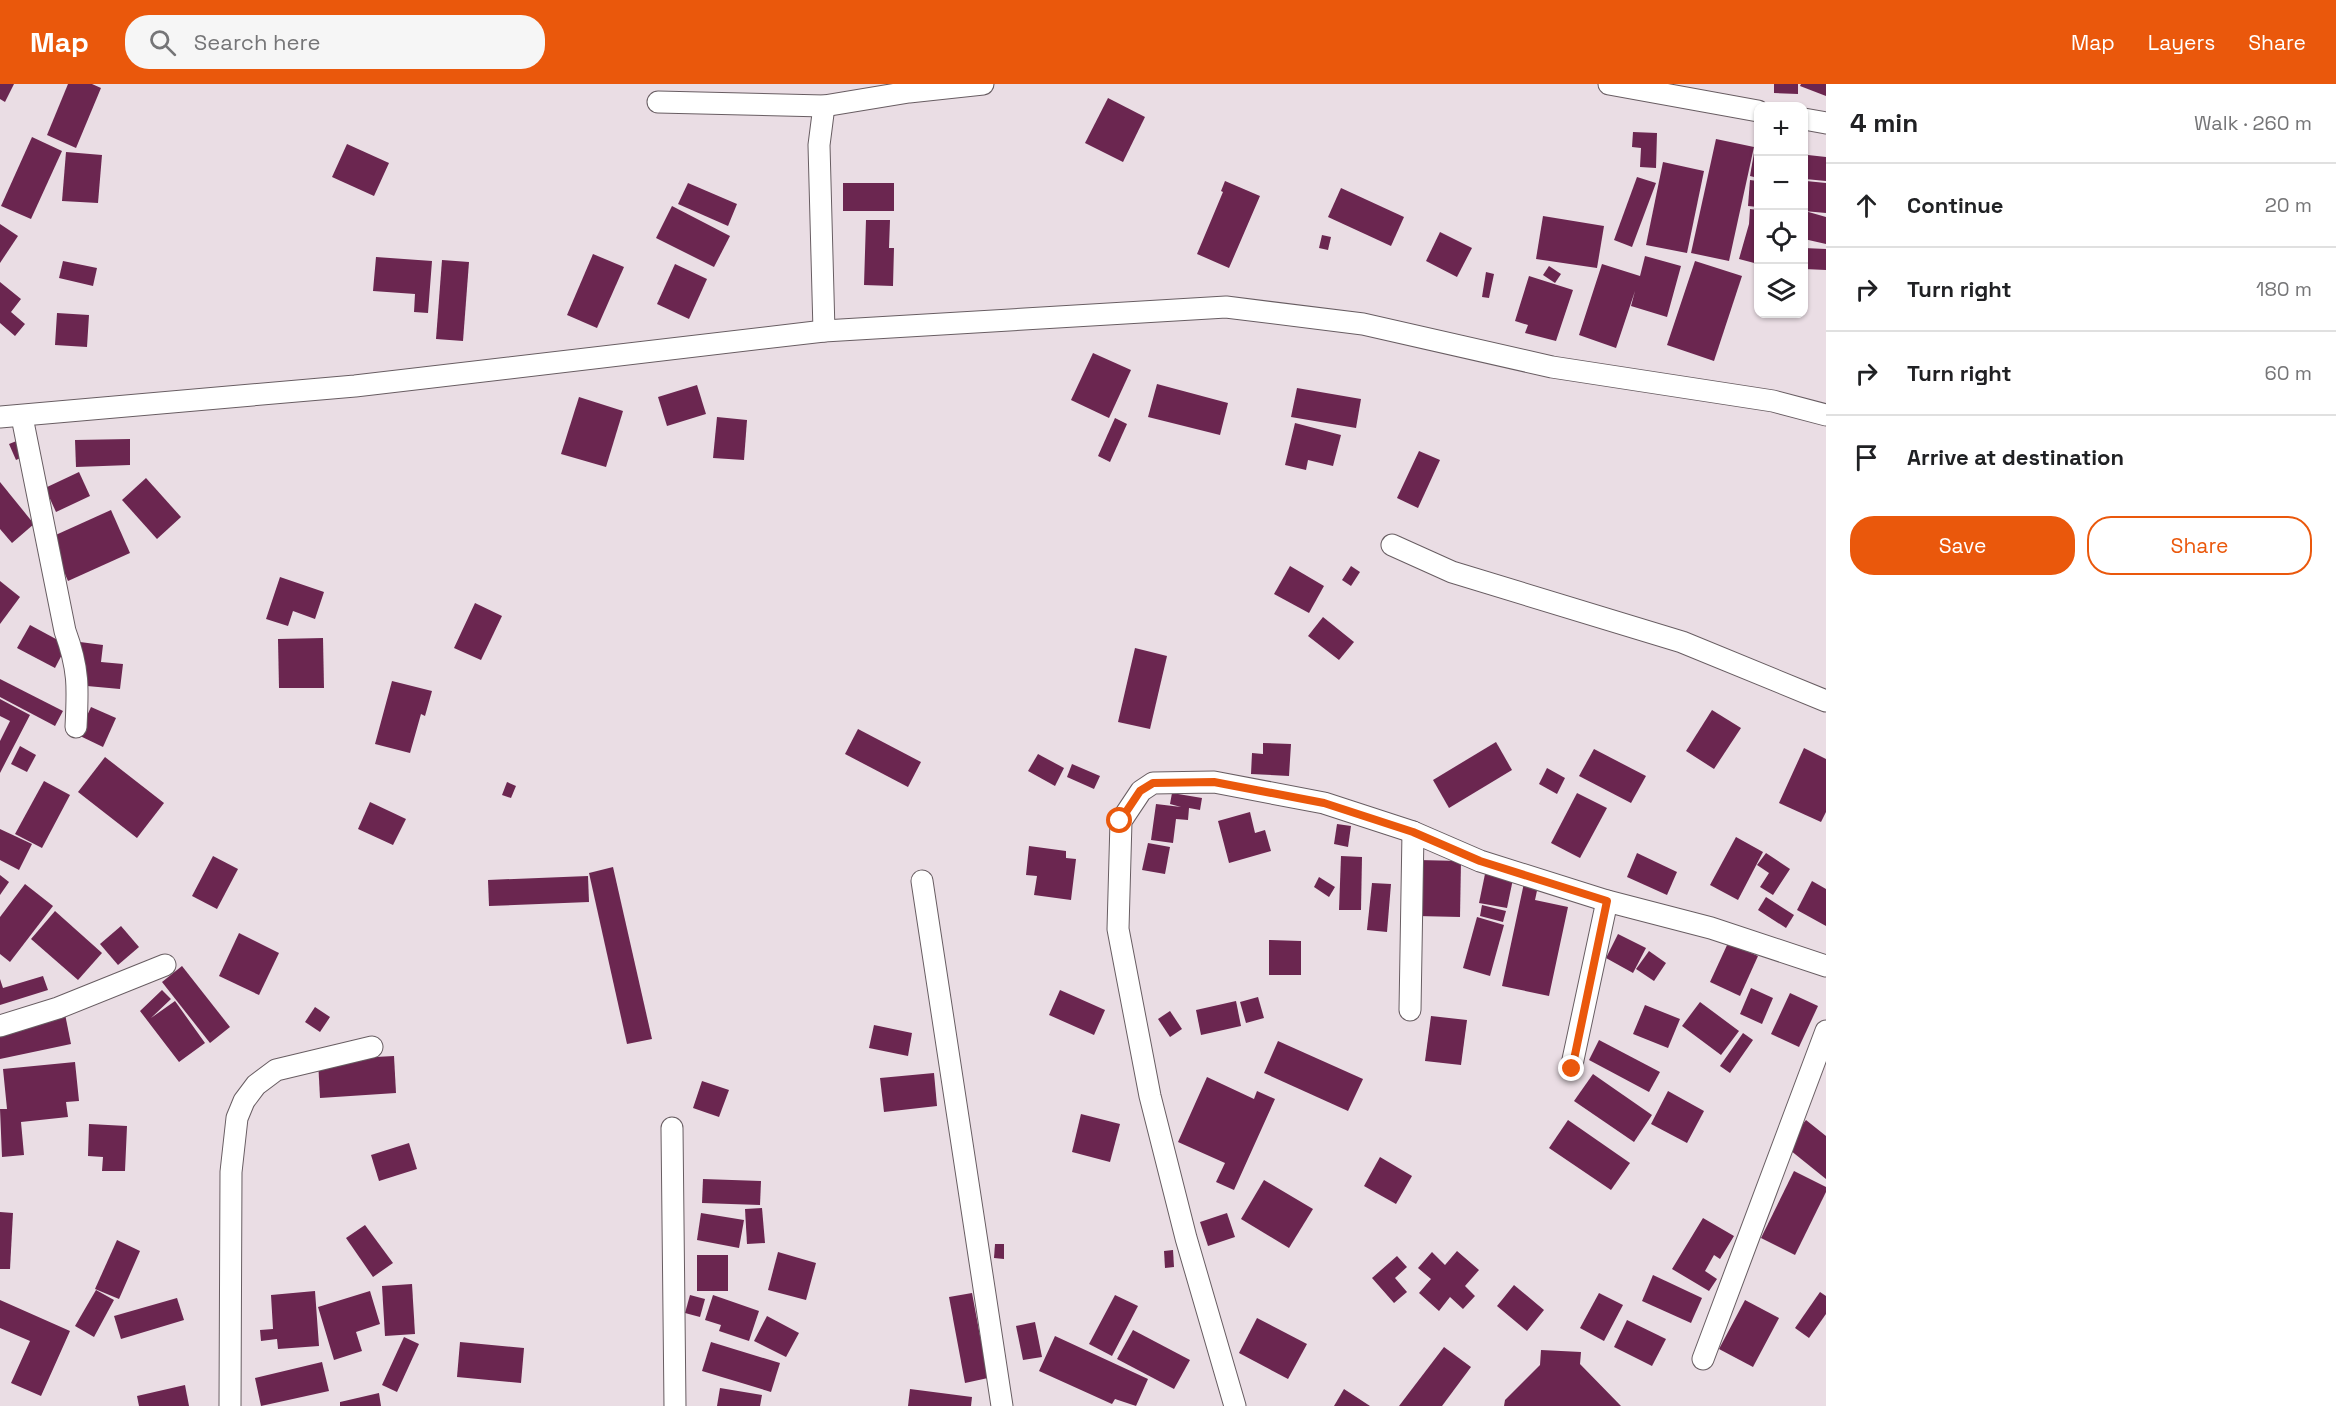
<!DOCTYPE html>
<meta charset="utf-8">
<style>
body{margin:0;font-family:"Space Grotesk",sans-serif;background:#f6f6f6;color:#202124}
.controls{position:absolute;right:18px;top:18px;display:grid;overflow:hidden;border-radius:12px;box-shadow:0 2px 4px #0004}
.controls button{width:54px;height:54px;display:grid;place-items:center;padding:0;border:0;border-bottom:2px solid #e0e0e0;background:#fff;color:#202124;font:30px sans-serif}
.stop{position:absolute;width:18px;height:18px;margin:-14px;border:4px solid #ea580c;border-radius:50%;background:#fff}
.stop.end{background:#ea580c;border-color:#fff;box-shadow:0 2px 6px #0008}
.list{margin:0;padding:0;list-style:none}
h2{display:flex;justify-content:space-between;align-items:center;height:78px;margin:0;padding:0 24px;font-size:26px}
h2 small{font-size:20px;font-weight:400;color:#757577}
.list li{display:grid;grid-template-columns:39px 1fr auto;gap:18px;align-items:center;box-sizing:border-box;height:84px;padding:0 24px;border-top:2px solid #e0e0e0}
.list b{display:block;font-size:22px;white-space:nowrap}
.list em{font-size:20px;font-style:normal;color:#757577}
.actions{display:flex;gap:12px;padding:18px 24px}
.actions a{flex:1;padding:14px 0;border:2px solid #ea580c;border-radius:24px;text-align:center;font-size:21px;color:#ea580c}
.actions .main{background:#ea580c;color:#fff}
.icon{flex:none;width:33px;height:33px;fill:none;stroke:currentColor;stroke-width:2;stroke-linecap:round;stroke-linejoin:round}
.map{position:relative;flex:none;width:1826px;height:1322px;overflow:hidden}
header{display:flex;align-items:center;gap:36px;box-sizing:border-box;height:84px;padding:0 30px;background:#ea580c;color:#fff}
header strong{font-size:28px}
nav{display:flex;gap:33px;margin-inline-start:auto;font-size:21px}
.search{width:420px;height:54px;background:#f6f6f6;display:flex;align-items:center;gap:15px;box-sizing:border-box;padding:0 21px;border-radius:24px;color:#757577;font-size:22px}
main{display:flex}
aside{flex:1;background:#fff}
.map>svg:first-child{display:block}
.building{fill:#6b2650}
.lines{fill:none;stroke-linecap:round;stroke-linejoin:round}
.minor-casing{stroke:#685d62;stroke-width:23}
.minor{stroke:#fff;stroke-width:21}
.route{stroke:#ea580c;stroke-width:8}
</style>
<header>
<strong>Map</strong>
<div class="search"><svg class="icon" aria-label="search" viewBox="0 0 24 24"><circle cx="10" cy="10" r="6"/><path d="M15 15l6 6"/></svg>Search here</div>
<nav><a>Map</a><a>Layers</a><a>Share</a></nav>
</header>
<main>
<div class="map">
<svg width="1826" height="1322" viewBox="0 0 1826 1322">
<rect width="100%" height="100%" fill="#eadde4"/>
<g class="building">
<path d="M0,0H14L5,18L0,15Z"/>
<path d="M68,0H92L101,4L76,64L47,51Z"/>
<path d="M1774,0H1798V10L1774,9Z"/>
<path d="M1801,0H1826V12L1800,2Z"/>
<path d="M1108,14L1145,33L1123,78L1085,59Z"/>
<path d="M1633,48L1657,49L1656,84L1640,83L1641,64L1632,63Z"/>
<path d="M32,53L62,67L31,135L1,122Z"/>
<path d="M1716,55L1754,63L1729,177L1691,169Z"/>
<path d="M347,60L389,79L374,112L332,93Z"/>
<path d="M66,68L102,71L98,119L62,117Z"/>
<path d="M1754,69H1758V94L1750,92Z"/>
<path d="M1808,71L1826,73V97L1805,95Z"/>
<path d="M1663,78L1704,87L1687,169L1646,161Z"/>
<path d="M1637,93L1656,99L1632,163L1614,156Z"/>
<path d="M1750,96L1758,97V123L1748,122Z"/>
<path d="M1225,97L1260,112L1229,184L1197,170L1223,108L1221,107Z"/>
<path d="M1806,97L1826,99V129L1804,127Z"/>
<path d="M688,99L737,120L728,142L678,120Z"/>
<rect x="843" y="99" width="51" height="28"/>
<path d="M1341,104L1404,133L1391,162L1328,133Z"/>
<path d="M672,122L730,152L714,183L656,154Z"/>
<path d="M1750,125L1758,126V180L1739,175L1749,140Z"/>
<path d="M1805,127L1826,133V160L1804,155Z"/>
<path d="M1543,132L1604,142L1597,184L1536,175Z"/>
<path d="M866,136H890L889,164H894L893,202L864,201Z"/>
<path d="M0,140L18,152L0,179Z"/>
<path d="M1440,148L1472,164L1457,193L1426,177Z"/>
<path d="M1322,151L1331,153L1328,166L1319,164Z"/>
<path d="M1804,164L1826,165V186L1804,185Z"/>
<path d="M593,170L624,183L597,244L567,231Z"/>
<path d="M1645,172L1681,182L1667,233L1631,222L1635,207L1616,264L1579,251L1602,180L1640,192Z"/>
<path d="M376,173L432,177L428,229L414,228L415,210L373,207Z"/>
<path d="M442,176L469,178L463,257L436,255Z"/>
<path d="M63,177L97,184L93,202L59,194Z"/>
<path d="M1695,177L1742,192L1714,277L1667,261Z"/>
<path d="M675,180L707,195L689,235L657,220Z"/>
<path d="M1549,182L1561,190L1555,199L1543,191Z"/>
<path d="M1486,188L1494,190L1489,214L1482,213Z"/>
<path d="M1529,192L1573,206L1556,257L1525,249L1528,241L1515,237Z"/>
<path d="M0,198L21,215L11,228L25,240L15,252L0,239Z"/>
<path d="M57,229L89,231L87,263L55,261Z"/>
<path d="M1093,269L1131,286L1109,334L1071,316Z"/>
<path d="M1157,300L1228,319L1220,351L1148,333Z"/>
<path d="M697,301L706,330L667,342L658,313Z"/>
<path d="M1297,304L1361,315L1356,344L1291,333Z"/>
<path d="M579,313L623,327L606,383L561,370Z"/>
<path d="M717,333L747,336L744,376L713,374Z"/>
<path d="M1115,334L1127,340L1110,378L1098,372Z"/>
<path d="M1295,339L1341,351L1333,382L1308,376L1306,386L1285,381Z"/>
<path d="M130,355V381L76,383L75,356Z"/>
<path d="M19,356L25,372L16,376L9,360Z"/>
<path d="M1419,367L1440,376L1418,424L1397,414Z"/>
<path d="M79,388L90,412L56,428L45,404Z"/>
<path d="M146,394L181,433L157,455L122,416Z"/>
<path d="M0,398L34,440L12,459L0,445Z"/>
<path d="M111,426L130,469L68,497L49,454Z"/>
<path d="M1290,482L1324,502L1309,529L1274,510Z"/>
<path d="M1351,482L1360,488L1351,502L1342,496Z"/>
<path d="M280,493L324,508L315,535L293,527L288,542L266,535Z"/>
<path d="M0,497L20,513L0,540Z"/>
<path d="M475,519L502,532L481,576L454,564Z"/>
<path d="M1323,533L1354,558L1339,576L1308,552Z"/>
<path d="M30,541L67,561L55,584L17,564Z"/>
<path d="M323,554L324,604H279L278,555Z"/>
<path d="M80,558L103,561L101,578L123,580L120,605L76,601Z"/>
<path d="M1135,564L1167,572L1150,645L1118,638Z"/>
<path d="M0,595L63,627L55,642L0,613Z"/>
<path d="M392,597L432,607L425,632L421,630L410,669L375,660Z"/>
<path d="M0,615L30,631L0,689V657L10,637L0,632Z"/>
<path d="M91,623L116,634L103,663L78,651Z"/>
<path d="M1712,626L1741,644L1714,685L1686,667Z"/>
<path d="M858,645L921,678L908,703L845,670Z"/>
<path d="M1496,658L1512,686L1449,724L1433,696Z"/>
<path d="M1263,659L1291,660L1289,692L1251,690L1252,669L1263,670Z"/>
<path d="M20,662L36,671L27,688L11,680Z"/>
<path d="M1804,664L1826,675V728L1821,738L1779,719Z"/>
<path d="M1594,665L1646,692L1631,719L1579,692Z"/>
<path d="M1038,670L1064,684L1055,702L1028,687Z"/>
<path d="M105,673L164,719L137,754L78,708Z"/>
<path d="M1072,680L1100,692L1094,705L1067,693Z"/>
<path d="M1547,684L1565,694L1557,710L1539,700Z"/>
<path d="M44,697L70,711L42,764L15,750Z"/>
<path d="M507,698L516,702L511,714L502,711Z"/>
<path d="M1172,709L1202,714L1200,726L1189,724L1188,736L1176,735L1173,759L1151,756L1156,720L1181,723L1170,720Z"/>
<path d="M1577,709L1607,724L1580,774L1551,759Z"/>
<path d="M370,718L406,735L393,761L358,745Z"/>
<path d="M1250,728L1255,749L1265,746L1271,767L1229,779L1218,737Z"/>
<path d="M1337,740L1351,742L1348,763L1334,760Z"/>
<path d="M0,745L32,760L19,786L0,776Z"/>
<path d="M1736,753L1763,768L1738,816L1710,801Z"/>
<path d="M1148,759L1170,763L1165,790L1142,786Z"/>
<path d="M1029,762L1066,767V774L1076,775L1071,816L1034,811L1037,792L1026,791Z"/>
<path d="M1637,769L1677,788L1667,811L1627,793Z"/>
<path d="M1766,769L1790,785L1773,811L1760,803L1769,789L1757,781Z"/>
<path d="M213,772L238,785L217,825L192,812Z"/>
<path d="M1341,772L1362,773L1361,826H1339Z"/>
<path d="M1418,776L1461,777L1460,833L1417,832Z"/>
<path d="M613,783L652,955L627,960L589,789Z"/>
<path d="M1485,790L1513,795L1507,824L1479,819Z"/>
<path d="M0,791L9,798L0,811Z"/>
<path d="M588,792L589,818L489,822L488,796Z"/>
<path d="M1319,793L1335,803L1329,813L1314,803Z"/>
<path d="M1812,797L1826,805V842L1797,826Z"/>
<path d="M1372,799L1391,800L1387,848L1367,846Z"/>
<path d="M1524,799L1538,802L1535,816L1568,823L1549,912L1502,902Z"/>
<path d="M25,800L53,822L10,878L0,870V833Z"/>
<path d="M1766,813L1794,831L1786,844L1758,826Z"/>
<path d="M1482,821L1506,827L1503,838L1480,832Z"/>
<path d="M55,827L102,869L78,896L31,855Z"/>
<path d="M1477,833L1504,841L1490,892L1463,884Z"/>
<path d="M121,842L139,863L118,881L100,860Z"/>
<path d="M239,849L279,869L259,911L219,892Z"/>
<path d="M1618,850L1646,864L1633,889L1606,874Z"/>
<path d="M1269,856L1301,857V891H1269Z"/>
<path d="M1728,859L1758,872L1740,912L1710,898Z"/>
<path d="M1649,867L1666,879L1654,897L1636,885Z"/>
<path d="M182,882L230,943L210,959L162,898Z"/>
<path d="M43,892L48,906L0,921V895L3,904Z"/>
<path d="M1751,904L1773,914L1762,940L1740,930Z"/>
<path d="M162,906L171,915L151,934L175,917L205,959L179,978L140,927Z"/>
<path d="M1060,906L1105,926L1094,951L1049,931Z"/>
<path d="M1790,909L1818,922L1799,963L1771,950Z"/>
<path d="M1258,913L1264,934L1246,939L1240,918Z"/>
<path d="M1236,917L1241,942L1201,951L1196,926Z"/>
<path d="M1700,918L1739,947L1721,971L1682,942Z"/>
<path d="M1645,921L1680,935L1668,964L1633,950Z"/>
<path d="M315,923L330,933L320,948L305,938Z"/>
<path d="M1170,927L1182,945L1170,953L1158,935Z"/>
<path d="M65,930L71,960L0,975V945Z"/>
<path d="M1431,932L1467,936L1461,981L1425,977Z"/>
<path d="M874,941L912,949L908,972L869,964Z"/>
<path d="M1743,949L1753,956L1730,989L1720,982Z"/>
<path d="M1599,956L1660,988L1649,1008L1589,976Z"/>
<path d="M1278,957L1363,995L1348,1027L1264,989Z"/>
<path d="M394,972L396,1009L320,1014L318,976Z"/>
<path d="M75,978L79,1017L66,1018L68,1033L21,1038L24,1071L2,1073L0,1025H7L3,985Z"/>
<path d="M934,989L937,1022L884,1028L880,994Z"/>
<path d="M1593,990L1652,1031L1634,1058L1574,1017Z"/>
<path d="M1207,993L1254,1015L1257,1007L1275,1015L1234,1106L1216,1098L1225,1079L1178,1058Z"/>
<path d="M702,997L729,1006L719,1033L693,1024Z"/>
<path d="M1668,1007L1704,1027L1687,1059L1651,1040Z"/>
<path d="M1081,1030L1120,1040L1110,1078L1072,1068Z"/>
<path d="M1568,1036L1630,1079L1611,1106L1549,1064Z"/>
<path d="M1806,1036L1826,1052V1095L1785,1062Z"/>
<path d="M89,1040L127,1042L125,1087H102L103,1073L88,1072Z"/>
<path d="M409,1059L417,1085L379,1097L371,1071Z"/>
<path d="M1380,1073L1412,1092L1396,1120L1364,1102Z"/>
<path d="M1794,1087L1826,1103V1108L1795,1171L1761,1154Z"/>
<path d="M703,1095L761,1097L760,1121L702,1119Z"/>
<path d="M1264,1096L1313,1125L1289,1164L1241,1135Z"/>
<path d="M762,1124L765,1159L747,1160L745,1125Z"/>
<path d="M0,1128L13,1129L10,1185H0Z"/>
<path d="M701,1129L744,1136L739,1164L697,1156Z"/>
<path d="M1227,1129L1235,1153L1208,1162L1200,1138Z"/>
<path d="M1703,1134L1734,1152L1720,1175L1714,1171L1705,1187L1717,1195L1709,1207L1672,1185Z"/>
<path d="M365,1141L393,1179L373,1193L346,1154Z"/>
<path d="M117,1156L140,1167L119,1215L95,1205Z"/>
<path d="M995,1160H1004V1175L994,1174Z"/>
<path d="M1173,1166L1174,1183L1165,1184L1164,1167Z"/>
<path d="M1457,1167L1479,1186L1465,1202L1475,1212L1463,1225L1450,1213L1439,1227L1419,1209L1431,1195L1418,1184L1432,1168L1445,1181Z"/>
<path d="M778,1168L816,1179L806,1216L768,1206Z"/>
<rect x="697" y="1171" width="31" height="36"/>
<path d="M1397,1172L1407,1183L1395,1194L1407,1208L1394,1219L1372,1194Z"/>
<path d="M1653,1191L1702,1214L1691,1239L1642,1217Z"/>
<path d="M412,1200L415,1250L385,1252L382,1202Z"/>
<path d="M1514,1201L1544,1226L1527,1247L1497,1222Z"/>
<path d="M96,1206L114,1216L94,1253L75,1242Z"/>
<path d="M315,1207L319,1262L278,1265L277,1255L261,1257L260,1246L273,1245L271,1211Z"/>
<path d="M370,1207L380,1240L356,1248L362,1267L334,1276L318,1223Z"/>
<path d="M1820,1208L1826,1212V1230L1809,1254L1795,1244Z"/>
<path d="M972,1209L988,1294L965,1299L949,1213Z"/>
<path d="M1599,1209L1623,1221L1604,1257L1580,1244Z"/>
<path d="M690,1211L705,1215L700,1233L685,1229Z"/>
<path d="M713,1211L759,1227L749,1257L719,1247L721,1241L705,1236Z"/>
<path d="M1115,1211L1138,1222L1112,1272L1089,1260Z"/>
<path d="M177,1214L184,1236L121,1255L114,1232Z"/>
<path d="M0,1216L70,1247L41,1312L11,1299L30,1257L0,1244Z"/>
<path d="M1745,1216L1779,1234L1753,1283L1719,1265Z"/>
<path d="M767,1232L799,1249L786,1273L754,1257Z"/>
<path d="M1257,1234L1307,1260L1288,1295L1239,1269Z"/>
<path d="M1627,1236L1666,1255L1652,1282L1614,1263Z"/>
<path d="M1035,1238L1042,1273L1023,1276L1016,1242Z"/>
<path d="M1133,1246L1190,1276L1174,1305L1117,1275Z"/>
<path d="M1055,1252L1148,1295L1136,1322L1115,1315L1112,1320L1039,1287Z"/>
<path d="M404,1253L419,1260L397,1308L382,1301Z"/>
<path d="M460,1258L524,1264L521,1299L457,1293Z"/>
<path d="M711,1258L780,1279L771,1308L702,1287Z"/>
<path d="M1444,1263L1471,1283L1442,1322H1399Z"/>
<path d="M1541,1266L1581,1268L1580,1280L1621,1322H1504L1505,1316L1540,1281Z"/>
<path d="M322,1278L329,1307L261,1322L255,1294Z"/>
<path d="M185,1301L189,1322H139L137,1312Z"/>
<path d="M720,1304L762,1311L760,1322H717Z"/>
<path d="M910,1305L972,1313L971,1322H908Z"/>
<path d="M1344,1305L1370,1322H1334Z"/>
<path d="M379,1309L381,1322H340V1318Z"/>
</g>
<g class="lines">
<g class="minor-casing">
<g id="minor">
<path d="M1609,0L1758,27"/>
<path d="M658,18L824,22L909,8L983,0"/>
<path d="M1804,35L1826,39"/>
<path d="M824,247L819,61L824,22"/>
<path d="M0,333L355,302L824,247L1226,223L1363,240L1552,283L1773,317L1826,331"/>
<path d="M22,333L65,547C79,585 78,604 76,643"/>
<path d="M1392,461L1452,488L1682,558L1826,617"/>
<path d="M922,797L1002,1322"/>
<path d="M1410,926L1413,748"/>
<path d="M0,942L58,924L165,881"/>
<path d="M1571,985L1607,817"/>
<path d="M672,1044L675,1322"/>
<path d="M1703,1275L1826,947"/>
<path d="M230,1322L231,1088L237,1034L244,1017L256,1001L276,986L372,963"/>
<path d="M1235,1322L1186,1154L1150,1012L1118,845L1121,737L1141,707L1153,699L1214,698L1324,719L1413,748L1480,777L1607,817L1711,844L1826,882"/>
</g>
</g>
<use href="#minor" class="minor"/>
</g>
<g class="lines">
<path class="route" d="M1120,737L1140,707L1153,699L1214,698L1324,719L1413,748L1480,777L1607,817L1572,985"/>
</g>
</svg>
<div class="controls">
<button>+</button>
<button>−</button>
<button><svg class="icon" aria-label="locate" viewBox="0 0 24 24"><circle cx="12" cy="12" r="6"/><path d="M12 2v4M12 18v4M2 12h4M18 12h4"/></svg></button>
<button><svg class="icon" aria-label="layers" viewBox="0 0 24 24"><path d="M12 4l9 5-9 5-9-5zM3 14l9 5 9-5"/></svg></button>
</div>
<div class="stop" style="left:1120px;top:737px"></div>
<div class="stop end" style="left:1572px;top:985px"></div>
</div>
<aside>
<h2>4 min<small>Walk · 260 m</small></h2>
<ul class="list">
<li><svg class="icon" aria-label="ahead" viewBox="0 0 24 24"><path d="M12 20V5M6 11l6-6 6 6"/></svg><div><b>Continue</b></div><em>20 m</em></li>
<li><svg class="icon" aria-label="right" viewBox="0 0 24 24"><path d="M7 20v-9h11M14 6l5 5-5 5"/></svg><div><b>Turn right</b></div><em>180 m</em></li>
<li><svg class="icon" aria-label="right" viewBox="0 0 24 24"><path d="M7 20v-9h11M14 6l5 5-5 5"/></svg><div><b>Turn right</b></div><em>60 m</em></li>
<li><svg class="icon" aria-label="arrive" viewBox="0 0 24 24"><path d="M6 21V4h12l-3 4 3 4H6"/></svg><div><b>Arrive at destination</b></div></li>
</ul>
<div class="actions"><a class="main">Save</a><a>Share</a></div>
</aside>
</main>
